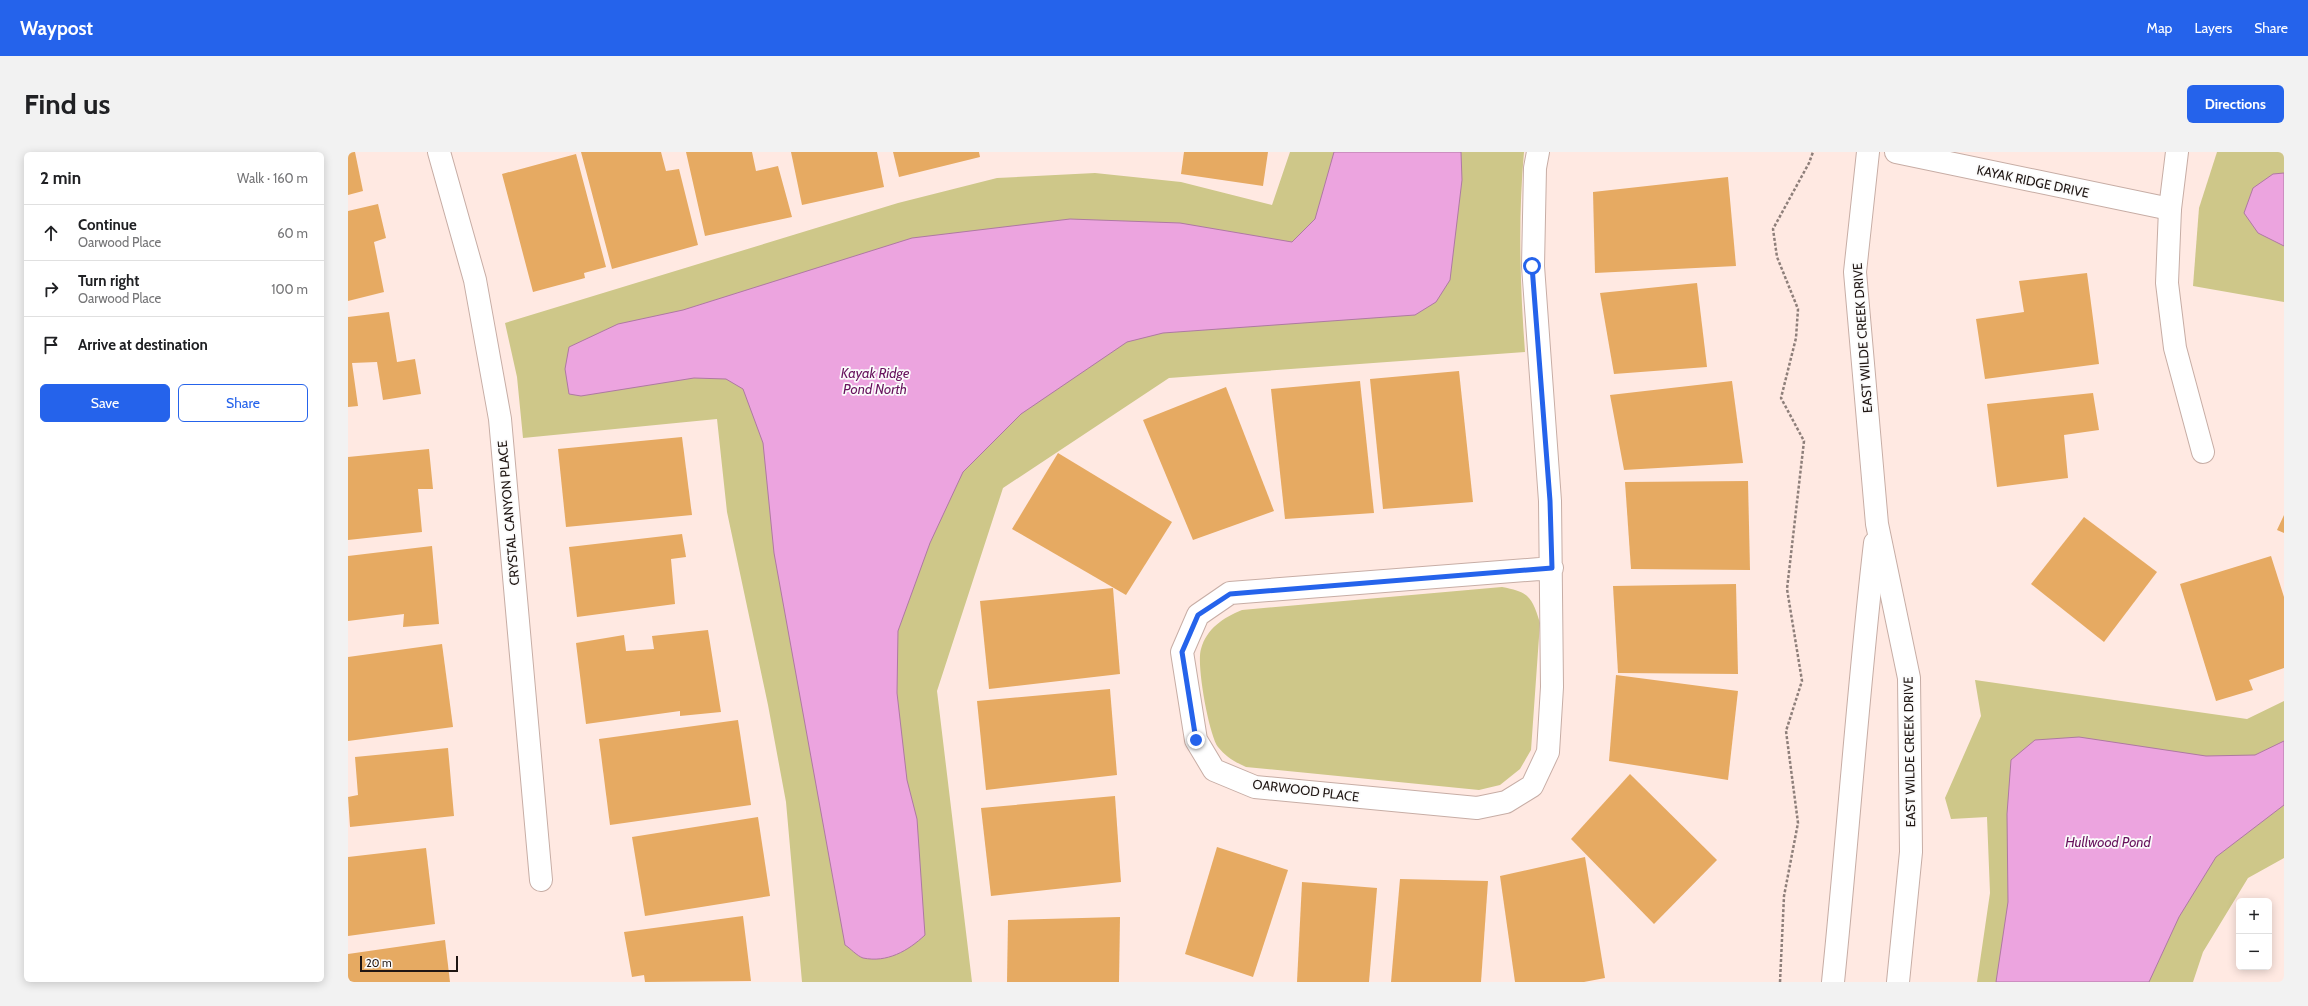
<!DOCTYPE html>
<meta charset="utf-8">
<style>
body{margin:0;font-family:Cabin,sans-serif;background:#f2f2f2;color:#202124}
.controls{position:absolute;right:12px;bottom:12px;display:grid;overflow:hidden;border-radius:6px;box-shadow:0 2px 10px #0003}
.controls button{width:36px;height:36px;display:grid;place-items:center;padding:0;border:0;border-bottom:1px solid #e0e0e0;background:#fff;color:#202124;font:20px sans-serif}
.scale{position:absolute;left:12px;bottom:10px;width:98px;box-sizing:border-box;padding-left:4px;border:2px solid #1f1613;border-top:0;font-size:11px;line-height:14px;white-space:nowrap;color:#1f1613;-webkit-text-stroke:3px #fbfbfb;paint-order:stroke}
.stop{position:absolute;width:12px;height:12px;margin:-9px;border:3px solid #2563eb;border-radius:50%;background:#fff}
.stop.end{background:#2563eb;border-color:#fff;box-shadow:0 1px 4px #0008}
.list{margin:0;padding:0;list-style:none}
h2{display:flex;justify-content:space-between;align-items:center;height:52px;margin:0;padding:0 16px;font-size:17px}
h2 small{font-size:13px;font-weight:400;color:#757577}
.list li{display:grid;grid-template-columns:26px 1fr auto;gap:12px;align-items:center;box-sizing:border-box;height:56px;padding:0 16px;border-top:1px solid #e0e0e0}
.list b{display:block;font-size:15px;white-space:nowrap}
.list p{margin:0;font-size:13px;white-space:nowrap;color:#757577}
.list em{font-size:13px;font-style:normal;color:#757577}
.actions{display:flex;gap:8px;padding:12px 16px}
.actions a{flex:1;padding:9px 0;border:1px solid #2563eb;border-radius:6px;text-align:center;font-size:14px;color:#2563eb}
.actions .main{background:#2563eb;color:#fff}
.icon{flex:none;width:22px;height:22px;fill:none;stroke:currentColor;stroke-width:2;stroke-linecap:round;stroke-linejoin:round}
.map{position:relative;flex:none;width:1936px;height:830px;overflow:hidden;border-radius:6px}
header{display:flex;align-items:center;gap:24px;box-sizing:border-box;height:56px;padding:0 20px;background:#2563eb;color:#fff}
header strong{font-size:19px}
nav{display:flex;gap:22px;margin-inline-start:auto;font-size:14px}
.intro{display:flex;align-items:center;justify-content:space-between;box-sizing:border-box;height:96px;padding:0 24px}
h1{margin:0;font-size:28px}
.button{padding:10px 18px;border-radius:6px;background:#2563eb;color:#fff;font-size:14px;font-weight:700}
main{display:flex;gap:24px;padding:0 24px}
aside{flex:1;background:#fff;border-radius:6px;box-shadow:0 2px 10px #0003}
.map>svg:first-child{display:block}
.green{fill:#cec789}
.water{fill:#eca4df;stroke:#ae79a2}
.building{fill:#e6aa62}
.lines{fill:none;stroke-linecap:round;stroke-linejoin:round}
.minor-casing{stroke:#c7ada5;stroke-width:24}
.path{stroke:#8e7f7a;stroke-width:2.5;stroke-dasharray:3 2;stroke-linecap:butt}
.minor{stroke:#fff;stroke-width:22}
.route{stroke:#2563eb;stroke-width:5}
.labels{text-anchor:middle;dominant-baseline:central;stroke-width:3.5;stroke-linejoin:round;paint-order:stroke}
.street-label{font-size:13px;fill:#1f1613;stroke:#fbfbfb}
.water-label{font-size:14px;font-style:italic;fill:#67135d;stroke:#fbfbfb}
</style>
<header>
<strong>Waypost</strong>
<nav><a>Map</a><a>Layers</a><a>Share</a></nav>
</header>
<div class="intro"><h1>Find us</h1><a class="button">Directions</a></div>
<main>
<aside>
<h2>2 min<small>Walk · 160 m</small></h2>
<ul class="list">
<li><svg class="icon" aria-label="ahead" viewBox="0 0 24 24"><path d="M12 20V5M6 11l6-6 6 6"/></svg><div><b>Continue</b><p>Oarwood Place</p></div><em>60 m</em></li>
<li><svg class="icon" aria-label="right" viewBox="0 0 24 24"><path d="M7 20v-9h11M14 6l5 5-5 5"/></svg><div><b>Turn right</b><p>Oarwood Place</p></div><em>100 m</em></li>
<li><svg class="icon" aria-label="arrive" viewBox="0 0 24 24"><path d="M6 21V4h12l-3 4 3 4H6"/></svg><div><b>Arrive at destination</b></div></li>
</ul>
<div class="actions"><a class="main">Save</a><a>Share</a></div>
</aside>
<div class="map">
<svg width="1936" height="830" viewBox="0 0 1936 830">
<rect width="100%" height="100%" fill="#ffe9e2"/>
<g class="green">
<path d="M942,0H1176C1170,67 1172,133 1177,200L821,226L655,336L589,539L624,830H454L438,650L420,553L379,360L369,267L175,286L169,225L157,171L550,51L649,26L747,21L833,30L924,53Z"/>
<path d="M1869,0H1936V150L1845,134L1851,56Z"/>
<path d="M1154,435C1181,440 1184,445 1192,471L1183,598L1172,617L1152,633L1131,638L898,615C887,610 878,605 870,595C861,583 848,512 853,497C859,476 875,466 894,458Z"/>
<path d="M1627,528L1899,567L1936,549V706L1900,726L1855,800L1845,830H1629L1642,741L1639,665L1603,667L1597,646L1633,564Z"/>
</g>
<g class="water">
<path d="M986,0H1113L1114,28L1102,128L1088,150L1067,163L815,181L779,190L673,262L615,320L582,391L550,479L549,541L559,628L569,667L577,783C560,799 539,811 515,806C509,804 502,796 497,793L426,401L415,291L395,237L378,227L346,226L233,244L221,242L217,217L221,195L270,172L335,158L564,86L722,67L832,71L944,90L967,67Z"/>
<path d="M1936,21V94L1910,81L1896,61L1905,36L1925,22Z"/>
<path d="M1731,585L1858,604L1907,603L1936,589V653L1868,705L1831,765L1801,830H1648L1660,750L1659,662L1663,608L1687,588Z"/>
</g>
<g class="building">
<path d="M0,0H7L15,39L0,43Z"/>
<path d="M233,0H313L318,19L331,17L350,93L264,117Z"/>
<path d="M338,0H404L408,19L430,14L444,65L357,84Z"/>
<path d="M443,0H529L536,35L454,53Z"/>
<path d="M545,0H631L632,5L551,25Z"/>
<path d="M836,0H920L915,34L833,22Z"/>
<path d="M228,2L258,115L236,121L237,126L185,140L154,22Z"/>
<path d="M1380,25L1388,114L1247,121L1245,40Z"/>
<path d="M30,52L38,86L26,90L36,140L0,149V59Z"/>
<path d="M1739,121L1751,212L1637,227L1628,167L1676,160L1671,129Z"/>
<path d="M1349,131L1359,215L1266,222L1252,141Z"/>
<path d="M41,160L49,210L67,207L73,242L35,248L29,210L4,211L10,254L0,255V165Z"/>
<path d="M1111,219L1125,350L1035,357L1022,227Z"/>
<path d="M1012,229L1026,361L937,367L923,237Z"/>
<path d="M1384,229L1395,311L1276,318L1262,243Z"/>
<path d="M878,235L926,359L845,388L795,268Z"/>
<path d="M1745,241L1751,278L1716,283L1720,326L1649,335L1639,252Z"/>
<path d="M334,285L344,363L218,375L210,297Z"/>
<path d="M81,297L85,337H70L74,380L0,388V305Z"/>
<path d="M710,301L824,370L778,443L664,377Z"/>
<path d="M1400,329L1402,418L1283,417L1277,330Z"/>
<path d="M1936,363V381L1929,378Z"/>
<path d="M1736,365L1809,420L1756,490L1683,432Z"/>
<path d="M334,382L338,405L323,407L327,452L229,465L221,395Z"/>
<path d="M84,394L91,472L55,475L56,462L0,469V404Z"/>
<path d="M1923,404L1936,445V516L1901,528L1905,538L1868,549L1832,432Z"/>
<path d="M1388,432L1390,522L1270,521L1265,434Z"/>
<path d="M765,436L772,522L641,537L632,449Z"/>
<path d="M360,478L373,560L332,564V559L238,572L228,491L276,483L278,499L306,497L304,484Z"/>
<path d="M94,492L105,575L0,589V505Z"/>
<path d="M1268,523L1390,539L1380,628L1261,609Z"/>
<path d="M762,537L769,623L638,638L629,549Z"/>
<path d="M390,568L403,653L262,673L251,587Z"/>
<path d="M100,596L106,664L2,675L0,645L10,643L7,605Z"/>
<path d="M1282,622L1369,708L1306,772L1223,687Z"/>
<path d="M767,644L773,730L643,744L633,656Z"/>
<path d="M410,665L422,744L297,764L284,685Z"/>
<path d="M869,695L940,718L905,825L837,802Z"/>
<path d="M78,696L87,772L0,784V705Z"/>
<path d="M1237,705L1257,826L1236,830H1167L1152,724Z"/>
<path d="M1052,727L1140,729L1133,830H1043Z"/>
<path d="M954,730L1029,736L1021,830H949Z"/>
<path d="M395,764L403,829L297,830L296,823L284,825L276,780Z"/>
<path d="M772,765L771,830H659L660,768Z"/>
<path d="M97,788L102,830H0V802Z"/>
</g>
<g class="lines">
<g class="minor-casing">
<g id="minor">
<path d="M91,0L127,128L152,267L193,728"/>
<path d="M1190,0L1187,16L1185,114L1202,349L1204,535L1200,600L1184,634L1158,650L1129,656L907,635L866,618L848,588L834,500L850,463L882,441L1204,416"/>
<path d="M1520,0L1507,120L1529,372L1561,526L1563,700L1550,830"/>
<path d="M1548,0L1822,57"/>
<path d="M1829,0L1822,57L1819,131L1827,196L1855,300"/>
<path d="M1485,830C1500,684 1510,537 1527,391"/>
</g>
</g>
<path class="path" d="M1432,830L1436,744L1450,671L1438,579L1454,529L1439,437L1456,289L1433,246L1448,186L1450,157L1429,105L1425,77L1461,11L1465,0"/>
<use href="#minor" class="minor"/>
</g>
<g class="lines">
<path class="route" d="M848,588L834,500L850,463L882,442L1204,416L1202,349L1184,114"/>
</g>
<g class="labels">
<g class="street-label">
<text transform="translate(1685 29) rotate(12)">KAYAK RIDGE DRIVE</text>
<text transform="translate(1514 186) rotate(-94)">EAST WILDE CREEK DRIVE</text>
<text transform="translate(160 361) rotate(-95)">CRYSTAL CANYON PLACE</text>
<text transform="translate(1561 600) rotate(-91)">EAST WILDE CREEK DRIVE</text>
<text transform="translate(958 638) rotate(7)">OARWOOD PLACE</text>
</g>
<g class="water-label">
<text x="527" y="221">Kayak Ridge<tspan x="527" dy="16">Pond North</tspan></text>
<text x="1760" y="690">Hullwood Pond</text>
</g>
</g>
</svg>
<div class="controls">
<button>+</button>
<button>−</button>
</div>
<div class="scale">20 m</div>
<div class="stop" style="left:1184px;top:114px"></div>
<div class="stop end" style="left:848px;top:588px"></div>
</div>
</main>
